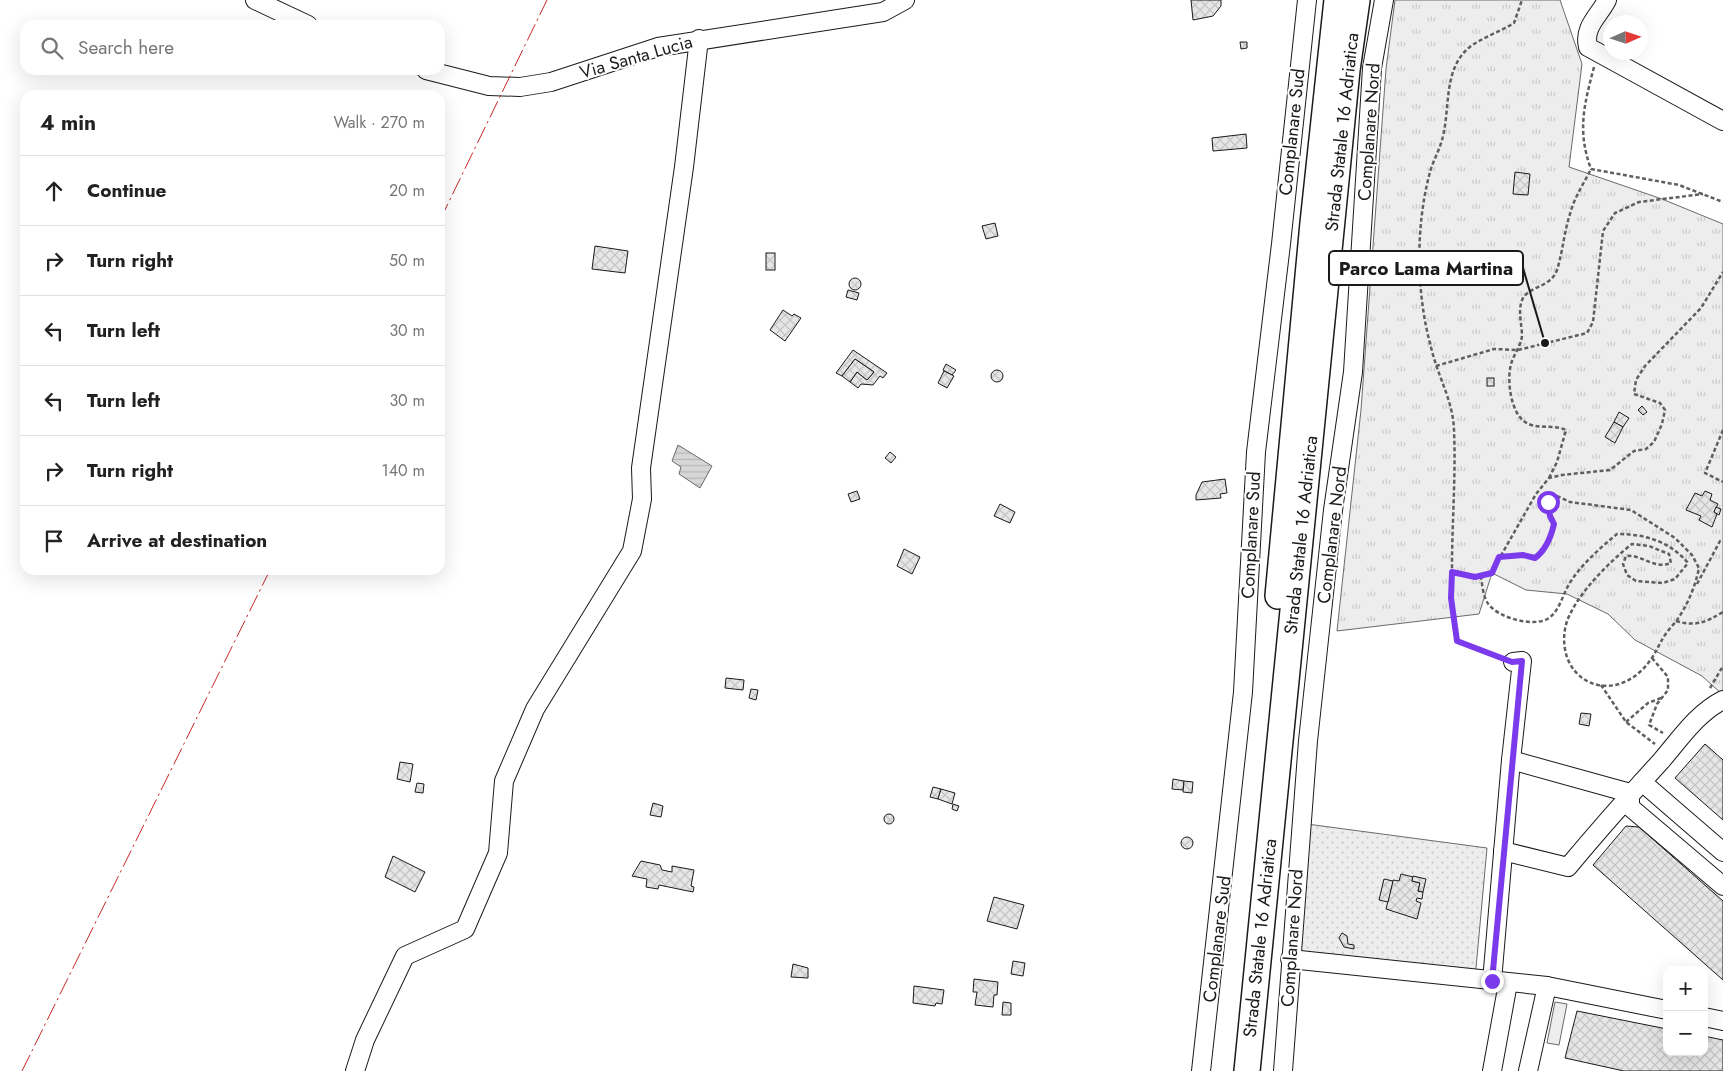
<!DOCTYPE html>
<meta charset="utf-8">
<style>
body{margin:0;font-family:Jost,sans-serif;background:#f6f6f6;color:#222}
.controls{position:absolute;right:15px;bottom:15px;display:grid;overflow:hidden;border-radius:10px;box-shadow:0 5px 20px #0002}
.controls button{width:45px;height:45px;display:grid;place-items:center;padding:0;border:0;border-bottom:1px solid #e0e0e0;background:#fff;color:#222;font:25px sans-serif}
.compass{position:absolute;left:1603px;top:15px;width:45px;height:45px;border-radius:50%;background:#fff;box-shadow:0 5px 20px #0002;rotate:87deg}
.stop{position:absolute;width:15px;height:15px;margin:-11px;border:4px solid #7c3aed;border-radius:50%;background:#fff}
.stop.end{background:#7c3aed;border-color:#fff;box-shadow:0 1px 5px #0008}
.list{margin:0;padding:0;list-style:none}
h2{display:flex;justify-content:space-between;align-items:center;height:65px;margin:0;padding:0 20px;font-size:21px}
h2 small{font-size:16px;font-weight:400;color:#767676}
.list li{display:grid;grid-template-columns:32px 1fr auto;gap:15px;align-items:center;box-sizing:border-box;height:70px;padding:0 20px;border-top:1px solid #e0e0e0}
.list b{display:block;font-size:19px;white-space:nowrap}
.list em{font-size:16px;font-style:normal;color:#767676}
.icon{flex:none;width:28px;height:28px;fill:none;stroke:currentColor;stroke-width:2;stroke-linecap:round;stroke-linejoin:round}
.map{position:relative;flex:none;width:1723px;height:1071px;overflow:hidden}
.search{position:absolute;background:#fff;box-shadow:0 5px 20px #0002;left:20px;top:20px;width:425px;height:55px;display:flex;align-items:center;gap:12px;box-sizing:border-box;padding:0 18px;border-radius:15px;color:#767676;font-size:19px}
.panel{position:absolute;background:#fff;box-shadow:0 5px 20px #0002;left:20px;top:90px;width:425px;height:485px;border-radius:15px}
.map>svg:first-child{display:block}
.grass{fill:url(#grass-tufts);stroke:#6a6a6a}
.garden{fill:url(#garden-dots);stroke:#6a6a6a}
.built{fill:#ededed;stroke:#6a6a6a}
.water{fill:url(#water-rules);stroke:#6a6a6a}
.building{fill:url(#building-cross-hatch);stroke:#1a1a1a}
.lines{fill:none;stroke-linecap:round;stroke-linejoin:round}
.minor-casing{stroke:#1a1a1a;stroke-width:20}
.highway-casing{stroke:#1a1a1a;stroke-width:28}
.path{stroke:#5f5f5f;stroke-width:2.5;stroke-dasharray:4 2.5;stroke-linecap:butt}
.minor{stroke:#fff;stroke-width:18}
.highway{stroke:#fff;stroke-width:25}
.power{stroke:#c62828;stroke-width:1;stroke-dasharray:18 4 2.5 4;stroke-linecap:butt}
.route{stroke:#7c3aed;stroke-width:6}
.labels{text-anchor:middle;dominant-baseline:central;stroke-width:4;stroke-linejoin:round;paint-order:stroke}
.street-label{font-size:18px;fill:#1a1a1a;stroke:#fff}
.leader{fill:none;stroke:#1a1a1a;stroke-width:2}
.callout-dot{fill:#1a1a1a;stroke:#fff;stroke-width:2}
.callout{fill:#fff;stroke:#1a1a1a;stroke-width:2}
.callout-label{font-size:19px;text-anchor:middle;font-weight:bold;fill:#1a1a1a}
</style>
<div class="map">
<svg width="1723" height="1071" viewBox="0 0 1723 1071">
<defs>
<pattern id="grass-tufts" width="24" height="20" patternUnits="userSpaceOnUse" patternTransform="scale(1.25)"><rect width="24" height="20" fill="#ededed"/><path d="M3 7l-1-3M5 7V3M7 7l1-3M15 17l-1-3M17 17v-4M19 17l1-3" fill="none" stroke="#cbcbcb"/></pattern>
<pattern id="garden-dots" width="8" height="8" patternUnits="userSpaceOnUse" patternTransform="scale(1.25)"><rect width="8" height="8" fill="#ededed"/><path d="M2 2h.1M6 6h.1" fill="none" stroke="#cbcbcb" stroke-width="1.8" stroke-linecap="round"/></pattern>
<pattern id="water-rules" width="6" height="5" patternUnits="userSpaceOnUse" patternTransform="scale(1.25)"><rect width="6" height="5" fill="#d7d7d7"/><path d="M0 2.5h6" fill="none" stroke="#b8b8b8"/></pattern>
<pattern id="building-cross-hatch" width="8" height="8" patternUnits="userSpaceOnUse" patternTransform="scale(1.25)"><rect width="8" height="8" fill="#e6e6e6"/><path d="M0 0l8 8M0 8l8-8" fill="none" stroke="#c5c5c5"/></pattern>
</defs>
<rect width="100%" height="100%" fill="#fff"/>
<path class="grass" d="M1395,0H1560L1582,64L1569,167L1662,199L1723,224V695L1702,676L1635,640L1608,614L1567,594L1526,590L1492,573L1479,614L1337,631L1361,410L1386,69Z"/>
<path class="garden" d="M1307,824L1487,848L1475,979L1295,961Z"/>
<path class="built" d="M1555,1002L1567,1004L1559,1045L1547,1043Z"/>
<path class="water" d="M678,445L712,466L700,488L679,474L681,467L672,461Z"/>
<g class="building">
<path d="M1191,0H1221V6L1213,16L1193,20Z"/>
<path d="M1240,42H1247V48L1241,49Z"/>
<path d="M1246,134L1247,148L1213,151L1212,138Z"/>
<path d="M1515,172L1530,174L1528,195L1513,194Z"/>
<path d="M995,223L998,236L986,239L982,226Z"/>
<path d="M595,246L628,251L625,273L592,269Z"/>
<rect x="766" y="253" width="9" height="17"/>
<circle cx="855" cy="284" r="6"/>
<path d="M848,290L859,293L857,300L846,297Z"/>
<path d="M783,310L792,316L794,314L801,318L785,341L770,330Z"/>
<path d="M853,350L887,373L883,378L880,376L873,385L861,384L858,388L850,382L857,372L867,380L874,372L855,359L842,376L836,373Z"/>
<path d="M855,359L874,372L867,380L857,372L850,382L842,376Z"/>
<path d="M946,364L956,370L952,375L943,370Z"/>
<circle cx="997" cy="376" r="6"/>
<path d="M944,371L954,376L947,388L938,383Z"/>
<rect x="1487" y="378" width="7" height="8"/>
<path d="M1642,406L1647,412L1643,415L1638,410Z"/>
<path d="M1619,412L1629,418L1623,427L1614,422Z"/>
<path d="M1614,422L1623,427L1615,443L1605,437Z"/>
<path d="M890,452L896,457L891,463L885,458Z"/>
<path d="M1225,479L1227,493L1220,494L1221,498L1196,500V495L1202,482Z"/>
<path d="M857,491L860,499L851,502L848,494Z"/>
<path d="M1705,491L1712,494L1710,500L1718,504L1714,512L1717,514L1712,527L1699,520L1701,516L1686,510L1695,493L1702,496Z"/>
<path d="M1000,504L1015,512L1010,523L994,516Z"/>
<path d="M1716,507L1721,509L1719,515L1714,512Z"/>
<path d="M904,549L920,557L912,574L897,566Z"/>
<path d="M726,678L744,680L743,690L725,688Z"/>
<path d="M751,689L758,690L756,700L749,698Z"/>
<path d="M1581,713L1591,714L1589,726L1579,724Z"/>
<path d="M1705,744L1723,760V820L1675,778Z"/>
<path d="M400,762L413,764L410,782L397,779Z"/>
<path d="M1173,779L1184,781L1183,790L1172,789Z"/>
<path d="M1184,781L1193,782L1192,793L1183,792Z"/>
<path d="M417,783L424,784L423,793L415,792Z"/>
<path d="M933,787L941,789L938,799L930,797Z"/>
<path d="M941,789L955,793L952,804L938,799Z"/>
<path d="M653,803L663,806L661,817L650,815Z"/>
<path d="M953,804L959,806L957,811L952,809Z"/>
<circle cx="889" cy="819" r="5"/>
<path d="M1626,826L1639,827L1723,901V980L1593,865Z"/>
<circle cx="1187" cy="843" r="6"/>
<path d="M393,856L425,872L415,892L385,877Z"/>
<path d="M641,861L660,865L662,870L672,872V866L694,870L691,886L694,887L693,892L659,885L658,889L646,887L647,879L632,876Z"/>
<path d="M1401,874L1413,877L1412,881L1420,883L1418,891L1423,892L1422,899L1417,898L1416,901L1421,903L1417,919L1386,909L1393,880L1399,881Z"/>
<path d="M1413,876L1426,879L1423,892L1418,891L1420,883L1412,881Z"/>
<path d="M1384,879L1393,881L1388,902L1379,900Z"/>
<path d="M994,897L1024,905L1017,929L987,921Z"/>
<path d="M1342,933L1347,936L1348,944L1354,945V949L1344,947L1339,938Z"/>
<path d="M1013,961L1025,963L1023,976L1011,974Z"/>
<path d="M793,964L808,968V978L791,977Z"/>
<path d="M974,979L998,982L997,995H994L993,1007L975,1005L977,992H973Z"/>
<path d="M914,986L944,990L942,1004L936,1003L935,1006L913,1003Z"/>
<path d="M1003,1002L1011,1003V1015H1002Z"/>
<path d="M1577,1011L1667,1029V1052H1704V1036L1723,1040V1071H1624L1565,1058Z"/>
</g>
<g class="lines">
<g class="minor-casing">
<g id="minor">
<path d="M255,0L308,25"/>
<path d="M1607,0C1599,16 1583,27 1588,47L1723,121"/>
<path d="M426,70L489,86L520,87L551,82L658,47L883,12L905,0"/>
<path d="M1511,760L1522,661L1513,662"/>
<path d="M1642,782L1723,852"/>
<path d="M1630,793V807L1723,886"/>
<path d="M1503,851L1568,867C1598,831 1629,796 1661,761C1680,739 1697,713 1723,700"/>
<path d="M1290,959L1547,986L1667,1010"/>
<path d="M1492,981L1511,760L1630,793"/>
<path d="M1704,1017L1723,1021"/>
<path d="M355,1071L365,1040L405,956L465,929L498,853L504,781L535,709L632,551L642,499L641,468L684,167L699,39"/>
<path d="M1201,1071L1243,692L1256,452L1281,244L1307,0"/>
<path d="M1283,1071L1308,741L1333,510L1353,372L1372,68L1384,0"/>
<path d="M1492,1071L1508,983"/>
<path d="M1528,1071L1547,986"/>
</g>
</g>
<g class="highway-casing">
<g id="highway">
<path d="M1278,596L1313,223L1337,0"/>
<path d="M1247,1071L1347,70L1357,0"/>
</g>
</g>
<g class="path">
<path d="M1594,67C1584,105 1577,131 1591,169L1679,185L1723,202"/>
<path d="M1436,366L1494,349L1518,350L1587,333L1593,322L1603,231L1615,213L1639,202L1703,194"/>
<path d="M1723,430L1705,473L1723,482"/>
<path d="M1549,478L1557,462L1566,430C1553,424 1537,430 1525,422C1510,412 1506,377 1512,361C1515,353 1521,345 1522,336C1522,324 1517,310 1523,298C1532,285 1551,287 1557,270C1563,251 1564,232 1570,214C1574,198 1584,183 1591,169"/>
<path d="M1453,573L1475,577L1491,573L1536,494L1549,478L1562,475L1610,470L1634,451L1646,449L1654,442L1662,424L1665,410L1660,403L1634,394L1636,380L1645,366L1701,308L1723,272"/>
<path d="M1481,576C1482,584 1483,595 1487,602C1496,618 1535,628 1549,618C1561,609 1563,592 1571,581C1583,563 1600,548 1617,534C1645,534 1669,541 1688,563L1675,579L1663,583L1636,581L1627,575L1623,564L1626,556C1642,554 1654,570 1671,563L1669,554L1649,546L1632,544C1610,561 1570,600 1565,629C1557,678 1606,705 1642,670C1656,656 1657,646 1667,632C1670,628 1674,624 1677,620C1688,604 1695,587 1699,568L1692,555L1675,538L1631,510L1570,502L1553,494L1547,502L1549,516L1554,524C1551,537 1546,550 1535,558L1523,555L1499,557"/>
<path d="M1697,584L1720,541H1723"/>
<path d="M1676,621C1696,627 1706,622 1723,612"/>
<path d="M1498,657L1457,641C1446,571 1457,501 1454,430C1453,401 1439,379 1432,351C1416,295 1415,228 1430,172C1433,161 1439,151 1442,140C1451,109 1442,68 1471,46C1484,37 1501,31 1514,23L1522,0"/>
<path d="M1652,658L1668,677V690L1657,704L1649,725L1663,733"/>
<path d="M1601,685L1626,722L1655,744"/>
<path d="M1710,688L1723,666"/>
<path d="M1626,722L1648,703L1661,698"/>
</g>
<use href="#minor" class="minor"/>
<use href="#highway" class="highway"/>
<g class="power">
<path d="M440,220L547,0"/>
<path d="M22,1071L270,570"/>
</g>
</g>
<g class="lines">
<path class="route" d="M1492,981L1522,661L1512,662L1457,641L1451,598L1452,572L1475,577L1492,573L1499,557L1523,555L1535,558C1546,550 1551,537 1554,524L1550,516L1548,502"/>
</g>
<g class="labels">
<g class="street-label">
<text transform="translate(636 57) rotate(-16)">Via Santa Lucia</text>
<text transform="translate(1292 132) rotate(-84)">Complanare Sud</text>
<text transform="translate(1342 132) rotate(-84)">Strada Statale 16 Adriatica</text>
<text transform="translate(1369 132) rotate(-86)">Complanare Nord</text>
<text transform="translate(1251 535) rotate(-87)">Complanare Sud</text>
<text transform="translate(1301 535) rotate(-84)">Strada Statale 16 Adriatica</text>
<text transform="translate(1332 535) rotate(-83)">Complanare Nord</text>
<text transform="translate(1260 938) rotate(-84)">Strada Statale 16 Adriatica</text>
<text transform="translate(1292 938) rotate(-86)">Complanare Nord</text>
<text transform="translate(1217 939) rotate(-83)">Complanare Sud</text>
</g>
</g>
<path class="leader" d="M1545 343L1523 268"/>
<circle class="callout-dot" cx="1545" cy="343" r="5"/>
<rect class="callout" x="1329" y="251" width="194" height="34" rx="5"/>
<g class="callout-label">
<text x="1426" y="275">Parco Lama Martina</text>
</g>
</svg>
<div class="controls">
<button>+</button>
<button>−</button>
</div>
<svg class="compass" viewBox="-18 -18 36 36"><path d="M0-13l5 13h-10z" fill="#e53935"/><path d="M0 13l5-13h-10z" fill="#767676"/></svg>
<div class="stop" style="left:1548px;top:502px"></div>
<div class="stop end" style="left:1492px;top:981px"></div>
<div class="search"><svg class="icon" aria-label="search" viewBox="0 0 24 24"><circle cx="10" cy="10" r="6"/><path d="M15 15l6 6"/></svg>Search here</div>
<section class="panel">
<h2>4 min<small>Walk · 270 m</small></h2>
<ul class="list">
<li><svg class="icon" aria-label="ahead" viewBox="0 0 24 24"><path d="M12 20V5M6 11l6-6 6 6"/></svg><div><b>Continue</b></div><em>20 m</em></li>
<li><svg class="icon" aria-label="right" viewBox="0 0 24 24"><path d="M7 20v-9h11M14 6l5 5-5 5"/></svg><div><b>Turn right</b></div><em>50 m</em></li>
<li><svg class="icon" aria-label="left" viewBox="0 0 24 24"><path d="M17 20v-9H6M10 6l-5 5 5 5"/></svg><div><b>Turn left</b></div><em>30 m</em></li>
<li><svg class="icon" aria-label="left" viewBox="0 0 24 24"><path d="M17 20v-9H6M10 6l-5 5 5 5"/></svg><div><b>Turn left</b></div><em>30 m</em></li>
<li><svg class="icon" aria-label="right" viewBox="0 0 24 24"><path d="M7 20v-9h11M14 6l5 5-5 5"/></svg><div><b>Turn right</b></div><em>140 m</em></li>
<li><svg class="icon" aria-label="arrive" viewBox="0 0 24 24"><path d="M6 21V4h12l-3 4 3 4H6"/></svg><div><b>Arrive at destination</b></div></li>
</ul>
</section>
</div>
